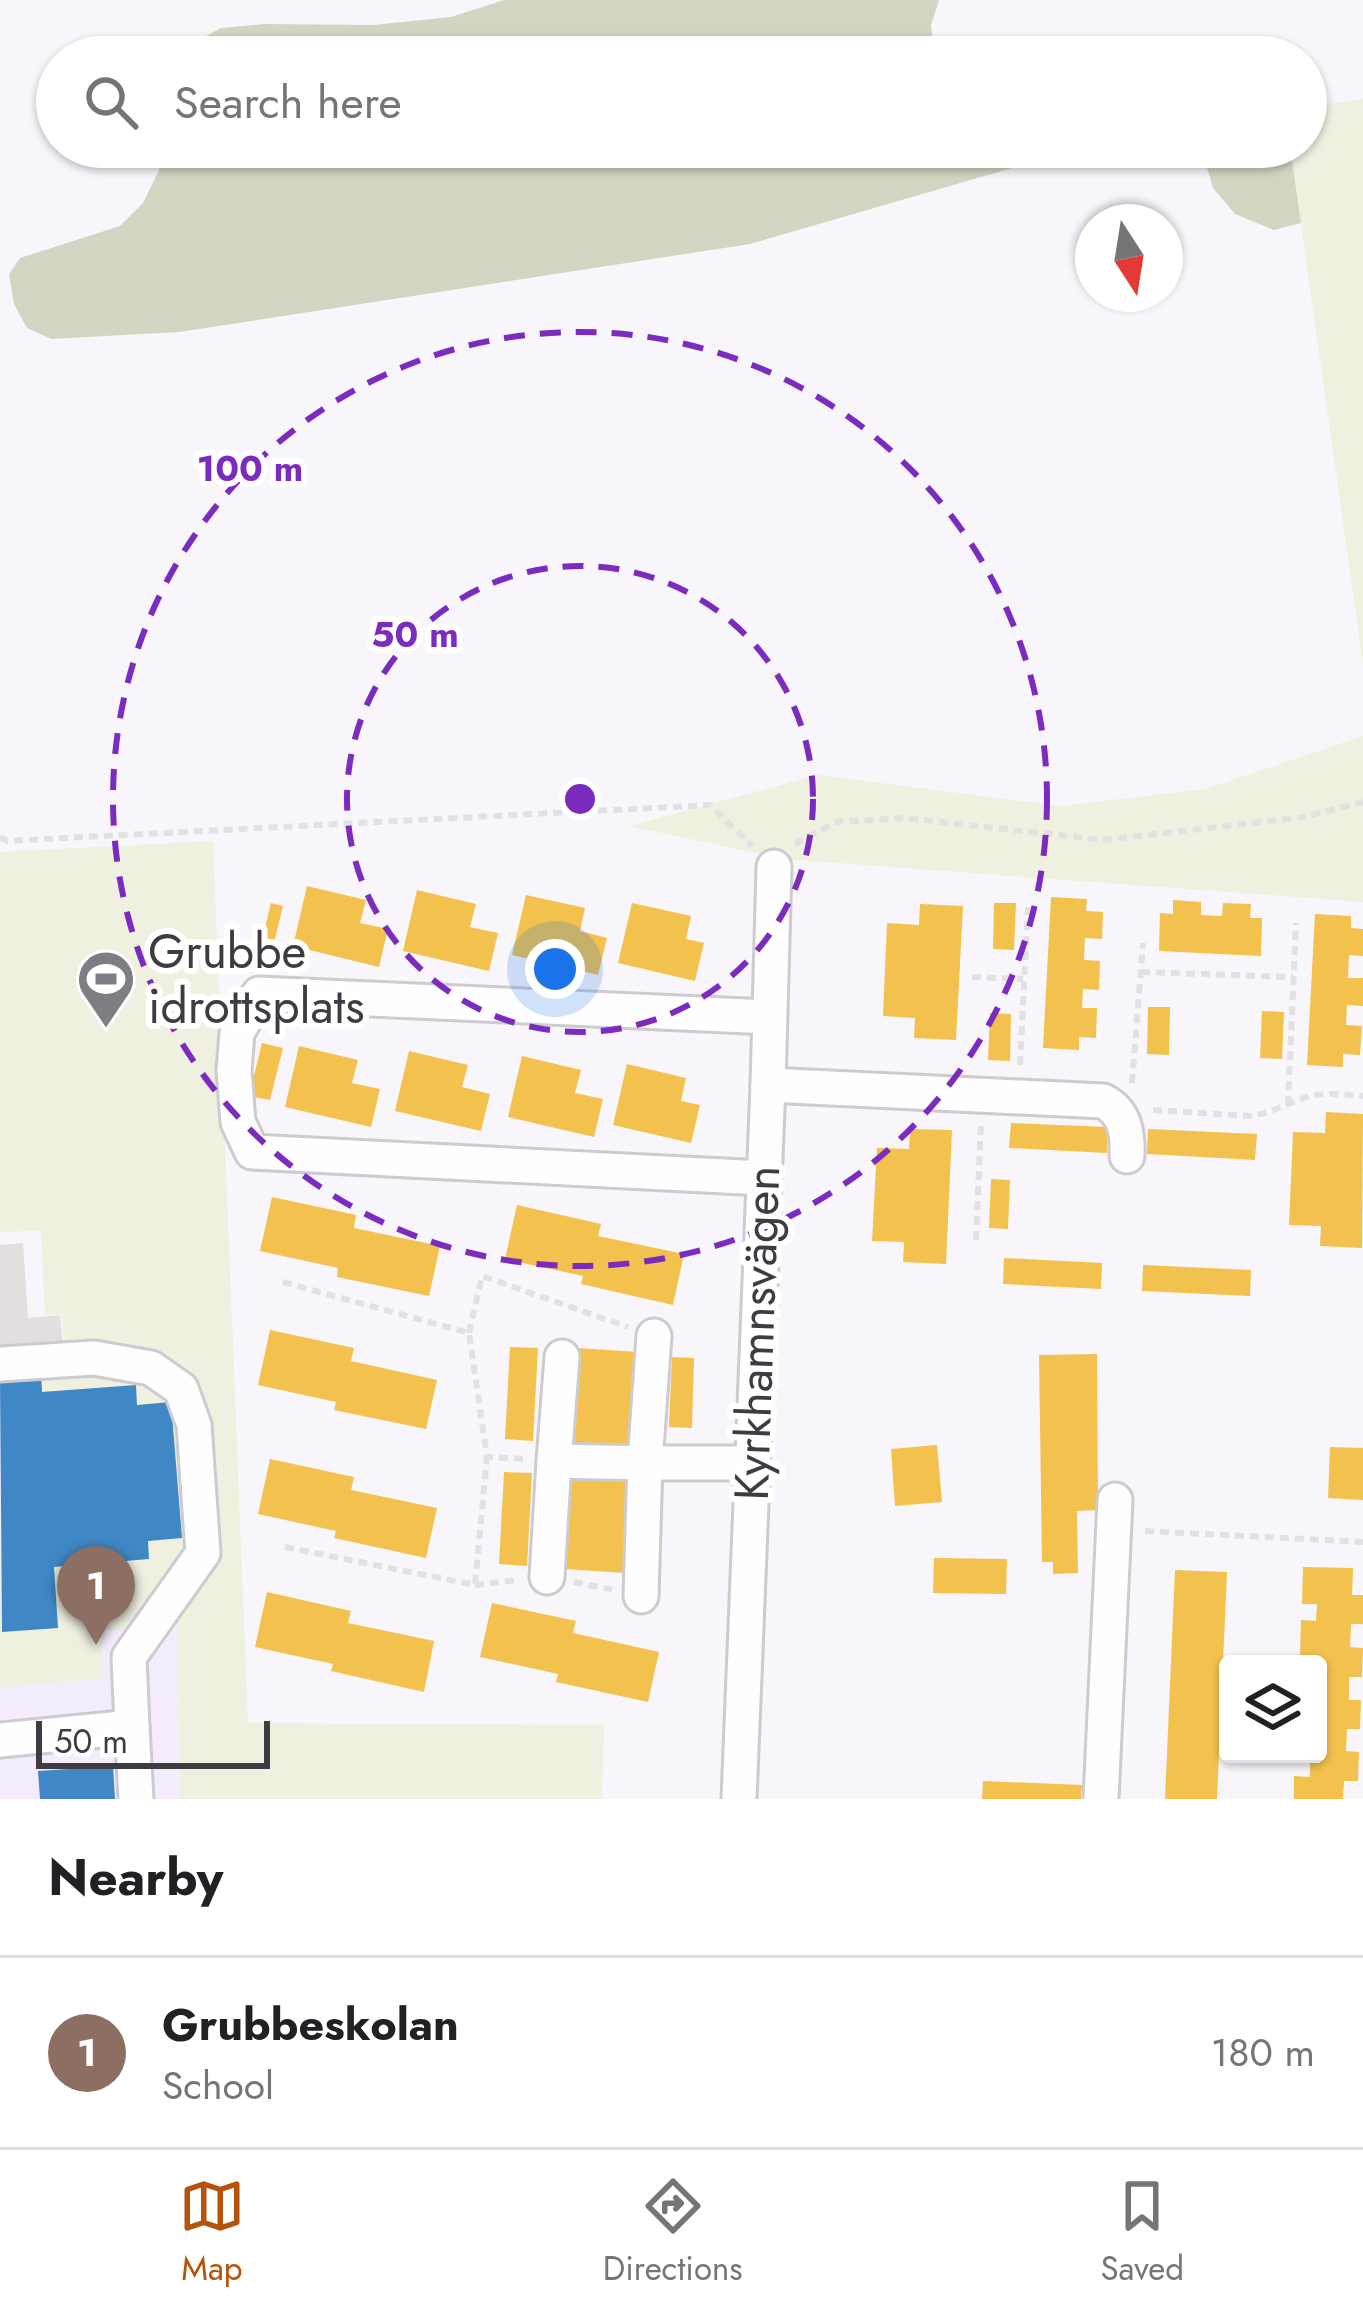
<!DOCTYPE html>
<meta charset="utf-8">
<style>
body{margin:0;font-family:Jost,sans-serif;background:#f6f6f6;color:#202124}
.controls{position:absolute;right:36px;bottom:36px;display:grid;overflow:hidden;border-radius:12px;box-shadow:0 3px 9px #0004}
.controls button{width:108px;height:108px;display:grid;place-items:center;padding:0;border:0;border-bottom:3px solid #e0e0e0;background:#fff;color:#202124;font:60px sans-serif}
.compass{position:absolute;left:1075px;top:204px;width:108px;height:108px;border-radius:50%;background:#fff;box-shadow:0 3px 9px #0004;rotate:168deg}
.scale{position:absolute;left:36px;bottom:30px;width:234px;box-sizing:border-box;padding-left:12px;border:6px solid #3f3b42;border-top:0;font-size:33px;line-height:42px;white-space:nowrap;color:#3f3b42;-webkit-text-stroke:9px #fff;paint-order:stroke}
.you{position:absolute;left:555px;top:969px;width:42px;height:42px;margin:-30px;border:9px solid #fff;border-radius:50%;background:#1a73e8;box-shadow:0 0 0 18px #1a73e833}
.badge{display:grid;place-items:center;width:78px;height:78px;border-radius:50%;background:#b45309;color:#fff;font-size:39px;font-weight:700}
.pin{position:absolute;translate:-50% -99px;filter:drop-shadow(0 3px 6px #0008)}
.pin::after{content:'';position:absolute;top:63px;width:42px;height:36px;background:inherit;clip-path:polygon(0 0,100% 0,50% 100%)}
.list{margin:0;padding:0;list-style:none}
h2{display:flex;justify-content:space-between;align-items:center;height:156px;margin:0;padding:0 48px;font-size:51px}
h2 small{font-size:39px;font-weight:400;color:#757577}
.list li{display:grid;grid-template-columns:78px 1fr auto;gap:36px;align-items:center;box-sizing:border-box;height:192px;padding:0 48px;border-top:3px solid #e0e0e0}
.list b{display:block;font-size:45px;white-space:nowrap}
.list p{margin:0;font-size:39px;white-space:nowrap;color:#757577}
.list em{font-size:39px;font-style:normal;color:#757577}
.icon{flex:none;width:66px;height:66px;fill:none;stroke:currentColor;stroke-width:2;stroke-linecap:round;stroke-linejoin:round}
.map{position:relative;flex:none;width:1363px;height:1799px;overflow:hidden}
.search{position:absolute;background:#fff;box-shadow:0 3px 9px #0004;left:36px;right:36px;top:36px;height:132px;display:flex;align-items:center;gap:30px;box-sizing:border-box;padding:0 42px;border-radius:66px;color:#757577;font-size:45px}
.sheet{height:348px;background:#fff}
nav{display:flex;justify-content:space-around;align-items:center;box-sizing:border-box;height:168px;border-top:3px solid #e0e0e0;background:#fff;font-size:33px;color:#757577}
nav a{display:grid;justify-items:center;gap:6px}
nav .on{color:#b45309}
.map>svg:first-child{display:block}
.built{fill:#f4ecfd}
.green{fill:#eff0e0}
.forest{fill:#d3d4c2}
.homes{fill:#f2c14e}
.schools{fill:#3f88c5}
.building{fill:#e3dfdf}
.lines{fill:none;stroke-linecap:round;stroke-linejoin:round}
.minor-casing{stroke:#cdcbd0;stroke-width:39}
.path{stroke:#e1e0e2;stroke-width:6;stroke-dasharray:9 6;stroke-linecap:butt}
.minor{stroke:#fefefe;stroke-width:33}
.ring{fill:none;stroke:#7b2cbf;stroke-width:6;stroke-dasharray:21 15}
.labels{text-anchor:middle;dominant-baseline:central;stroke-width:12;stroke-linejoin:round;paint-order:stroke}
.poi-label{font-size:48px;fill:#3f3b42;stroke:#fff;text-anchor:start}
.street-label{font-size:48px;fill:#3f3b42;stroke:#fff}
.centre{fill:#7b2cbf;stroke:#fff;stroke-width:6}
.ring-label{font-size:36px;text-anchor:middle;font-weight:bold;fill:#7b2cbf;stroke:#fff;stroke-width:12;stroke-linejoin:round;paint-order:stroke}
</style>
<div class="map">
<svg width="1363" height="1799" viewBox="0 0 1363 1799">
<rect width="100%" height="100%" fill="#f8f6fb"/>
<path class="built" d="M173,1347L194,1538L192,1799H0V1354Z"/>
<g class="green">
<path d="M1363,99V664L1290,147H1306V107Z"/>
<path d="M1363,736V902L784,859L629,826L818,775L1061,806L1205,789Z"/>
<path d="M213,841L248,1723L604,1725L602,1799H179L177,1624L101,1631L103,1678L0,1688V1598L3,1632L54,1567L148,1559V1541L182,1537L171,1402L137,1405L135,1385L42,1392L41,1373L64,1345L62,1314L45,1315L41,1231L0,1232V852Z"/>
</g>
<g class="forest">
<path d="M504,0H939L931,25L934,57H187L195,42L221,28L265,24L373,25L451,17Z"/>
<path d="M161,147H1152L1040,160L750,244L179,332L51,339L27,328L14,304L9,274L20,258L120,226L143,203L159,170Z"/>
<path d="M1201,147H1290L1301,223L1274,230L1235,214L1213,188Z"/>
</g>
<g class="homes">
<path d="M307,886L366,900L360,923L388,929L379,967L293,946Z"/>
<path d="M417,890L476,904L470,927L498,933L489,971L403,951Z"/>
<path d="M526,895L585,908L580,931L607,938L598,975L512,955Z"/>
<path d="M1051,897L1087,899L1086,911L1103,912L1102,939L1085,938L1084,960L1100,961L1099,990L1083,989L1082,1008H1097L1096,1038L1079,1037V1050L1043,1048Z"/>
<path d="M1173,900L1201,902V915L1222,916L1223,903L1251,904L1250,918H1262L1261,956L1159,951L1160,913L1173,914Z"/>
<path d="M271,903L283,906L274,943L262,940Z"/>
<path d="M632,903L691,916L686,939L704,943L695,981L618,963Z"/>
<path d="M994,903H1016L1014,950L993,949Z"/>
<path d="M920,904L963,906L956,1040L914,1038L915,1018L883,1016L887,923L919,925Z"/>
<path d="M1315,914L1351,916V928L1363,929V956L1349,955L1348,978H1363V1006L1347,1005L1346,1025L1362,1026L1360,1055L1343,1054V1067L1307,1065Z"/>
<path d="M1148,1007H1170L1169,1055L1147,1054Z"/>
<path d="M1262,1011L1284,1012L1282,1059L1260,1058Z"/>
<path d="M990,1013L1011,1014L1010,1061L988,1060Z"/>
<path d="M262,1043L283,1048L270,1100L249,1096Z"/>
<path d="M299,1046L358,1060L352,1083L380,1089L371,1127L285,1107Z"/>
<path d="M409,1051L468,1065L462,1087L490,1094L481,1131L395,1111Z"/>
<path d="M522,1056L581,1070L575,1093L603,1099L594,1137L508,1117Z"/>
<path d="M627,1064L686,1078L681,1101L700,1105L691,1143L613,1125Z"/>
<path d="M1326,1112L1363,1114L1362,1248L1320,1246L1321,1226L1289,1225L1293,1132L1325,1133Z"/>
<path d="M1011,1123L1108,1127L1107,1153L1009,1148Z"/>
<path d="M910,1129L952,1130L946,1264L903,1262L904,1242L872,1241L877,1148L909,1149Z"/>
<path d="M1148,1129L1257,1134L1255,1160L1147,1154Z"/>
<path d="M991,1179L1010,1180L1008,1229L989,1228Z"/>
<path d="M272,1197L356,1215L354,1228L440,1246L429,1296L337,1277L338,1268L260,1251Z"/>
<path d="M517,1205L601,1224L598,1236L684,1254L673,1305L581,1284L583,1276L505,1259Z"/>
<path d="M1004,1258L1102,1263L1101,1289L1003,1284Z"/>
<path d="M1143,1265L1251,1270L1250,1296L1142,1291Z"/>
<path d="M270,1330L354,1348L351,1361L437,1380L426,1429L334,1410L336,1402L258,1385Z"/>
<path d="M510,1347L538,1348L533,1441L505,1439Z"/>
<path d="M577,1348L638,1352L631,1448L571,1444Z"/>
<path d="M1097,1354L1098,1510L1077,1511L1078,1573L1053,1574V1562H1042L1039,1355Z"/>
<path d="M672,1357L694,1358L692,1428L669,1427Z"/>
<path d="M937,1445L942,1502L895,1506L891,1449Z"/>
<path d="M1330,1447L1363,1448V1500L1328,1498Z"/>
<path d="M270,1459L354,1477L351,1490L437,1508L426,1558L334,1538L336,1531L258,1514Z"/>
<path d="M504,1472L532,1473L527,1566L499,1564Z"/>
<path d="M571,1474L631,1477L625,1573L565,1569Z"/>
<path d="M934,1558L1007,1559L1006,1594L933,1593Z"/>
<path d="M1303,1567L1353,1568L1352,1595H1363V1624H1351L1350,1647L1363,1648L1362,1677H1349V1700H1361L1360,1729H1347L1346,1751L1359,1752L1358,1781H1344L1343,1799H1294V1776L1310,1777V1761L1296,1760V1754H1318V1664H1314L1315,1657L1300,1656L1301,1620L1316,1621L1317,1604H1302Z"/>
<path d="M1175,1570L1227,1572L1217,1799H1165Z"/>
<path d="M267,1592L351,1611L348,1623L434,1641L424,1692L331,1671L333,1664L255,1647Z"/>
<path d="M492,1603L576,1621L573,1633L659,1652L648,1702L556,1682L558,1674L480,1657Z"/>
<path d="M983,1781L1082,1785L1081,1799H982Z"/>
</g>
<g class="schools">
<path d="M41,1373L42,1392L136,1385L137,1405L171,1402L182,1538L148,1541L149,1559L54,1567L58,1628L2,1632L0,1376Z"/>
<path d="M113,1766L115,1799H40L38,1771Z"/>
</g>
<path class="building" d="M23,1243L28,1318L60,1315L63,1344L0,1349V1245Z"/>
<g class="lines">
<g class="minor-casing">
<g id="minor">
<path d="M768,1085L1103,1101C1125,1112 1128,1133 1127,1156"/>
<path d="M763,1178L252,1152L238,1122L234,1070L237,1033L259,994L769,1017"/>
<path d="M0,1364L94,1358L151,1368L181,1389L194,1425L203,1553L129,1657L132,1727"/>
<path d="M554,1461L562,1357"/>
<path d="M547,1577L554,1461L645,1463L654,1336"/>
<path d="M641,1596L645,1463H752"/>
<path d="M0,1740L132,1727L136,1799"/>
<path d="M739,1799L768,1085L774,867"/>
<path d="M1101,1799L1115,1500"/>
</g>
</g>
<g class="path">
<path d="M0,837L7,841L710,805L752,846"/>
<path d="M795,844L836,822L907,818L1103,840L1303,817L1363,802"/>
<path d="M1141,972L1293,977"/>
<path d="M972,977L1023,979"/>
<path d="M1020,1065L1028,907"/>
<path d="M1132,1083L1143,943"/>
<path d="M1288,1105L1296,923"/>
<path d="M1153,1110L1250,1116C1272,1113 1290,1102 1310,1096C1327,1092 1346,1095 1363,1096"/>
<path d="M976,1240L981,1123"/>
<path d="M283,1282L469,1333L487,1457L526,1459"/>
<path d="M469,1333L482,1276L628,1327"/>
<path d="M1145,1531L1363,1542"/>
<path d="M285,1547L475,1585L487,1457"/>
<path d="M574,1582L614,1590"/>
<path d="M475,1585L519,1580"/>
</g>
<use href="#minor" class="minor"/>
</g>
<g class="ring">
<circle cx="580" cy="799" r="233"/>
<circle cx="580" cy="799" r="467"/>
</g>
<defs>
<g id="stadium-pin" transform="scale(3)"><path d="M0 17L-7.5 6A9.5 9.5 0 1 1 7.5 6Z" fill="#807c83" stroke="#fff"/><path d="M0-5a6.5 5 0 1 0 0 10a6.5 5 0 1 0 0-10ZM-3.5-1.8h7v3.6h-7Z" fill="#fff"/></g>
</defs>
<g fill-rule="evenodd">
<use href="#stadium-pin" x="106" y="979"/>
</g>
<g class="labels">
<g class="poi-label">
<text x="148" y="951">Grubbe<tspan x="148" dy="55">idrottsplats</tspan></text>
</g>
<g class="street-label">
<text transform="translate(757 1333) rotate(-88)">Kyrkhamnsvägen</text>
</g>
</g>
<circle cx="580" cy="799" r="18" class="centre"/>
<g class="ring-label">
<text x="250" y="481">100 m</text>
<text x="415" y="647">50 m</text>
</g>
</svg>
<div class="controls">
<button><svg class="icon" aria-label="layers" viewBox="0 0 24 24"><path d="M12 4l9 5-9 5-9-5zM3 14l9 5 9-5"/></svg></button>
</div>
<svg class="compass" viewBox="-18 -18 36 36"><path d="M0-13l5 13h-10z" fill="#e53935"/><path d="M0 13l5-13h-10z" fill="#757577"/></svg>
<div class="scale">50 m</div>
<div class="you"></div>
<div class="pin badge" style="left:96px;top:1645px;background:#8d6e63">1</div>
<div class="search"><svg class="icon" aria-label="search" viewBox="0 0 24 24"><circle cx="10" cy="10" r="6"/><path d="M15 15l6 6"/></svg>Search here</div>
</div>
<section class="sheet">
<h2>Nearby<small></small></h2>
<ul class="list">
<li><span class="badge" style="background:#8d6e63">1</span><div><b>Grubbeskolan</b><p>School</p></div><em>180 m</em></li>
</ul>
</section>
<nav>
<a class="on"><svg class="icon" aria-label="map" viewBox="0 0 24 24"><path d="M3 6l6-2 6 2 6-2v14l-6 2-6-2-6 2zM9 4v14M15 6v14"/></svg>Map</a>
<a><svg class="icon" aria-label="directions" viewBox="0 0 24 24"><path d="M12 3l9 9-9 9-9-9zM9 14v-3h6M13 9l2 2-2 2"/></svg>Directions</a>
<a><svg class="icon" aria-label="saved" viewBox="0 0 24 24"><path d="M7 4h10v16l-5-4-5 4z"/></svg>Saved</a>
</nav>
